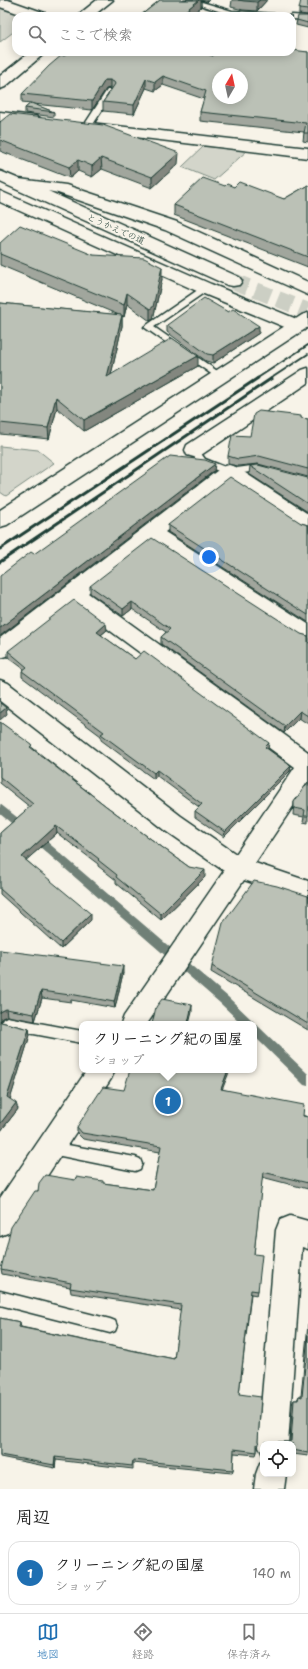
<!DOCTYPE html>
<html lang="ja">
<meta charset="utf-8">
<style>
body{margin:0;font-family:"Shantell Sans","Klee One",sans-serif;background:#f2f2f2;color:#222}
.controls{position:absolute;right:12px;bottom:12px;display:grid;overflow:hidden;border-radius:8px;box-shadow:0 2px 10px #0003}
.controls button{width:36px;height:36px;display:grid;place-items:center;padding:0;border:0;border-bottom:1px solid #e0e0e0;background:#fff;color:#222;font:20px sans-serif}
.compass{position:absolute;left:212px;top:68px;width:36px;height:36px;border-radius:50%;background:#fff;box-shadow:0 2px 10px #0003;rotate:9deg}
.you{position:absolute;left:209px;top:557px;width:14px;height:14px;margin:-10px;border:3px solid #fff;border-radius:50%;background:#1a73e8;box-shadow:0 0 0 6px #1a73e833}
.badge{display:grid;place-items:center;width:26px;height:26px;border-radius:50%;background:#1f6fb2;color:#fff;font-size:13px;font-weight:700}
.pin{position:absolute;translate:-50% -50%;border:2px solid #fff;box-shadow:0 1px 4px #0006}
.popup{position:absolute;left:79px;top:1021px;width:178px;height:52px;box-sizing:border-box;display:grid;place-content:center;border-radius:8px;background:#fff;filter:drop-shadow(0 1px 3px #0005);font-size:13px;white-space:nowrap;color:#767676}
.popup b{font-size:15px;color:#222}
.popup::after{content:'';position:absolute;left:50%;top:100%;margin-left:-8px;border:8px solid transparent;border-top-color:#fff}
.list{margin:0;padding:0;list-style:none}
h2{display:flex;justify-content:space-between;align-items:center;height:52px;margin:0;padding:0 16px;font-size:17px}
h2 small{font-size:13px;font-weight:400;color:#767676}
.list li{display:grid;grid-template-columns:26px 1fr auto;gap:12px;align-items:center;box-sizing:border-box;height:64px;margin:0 8px 8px;padding:0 8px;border:1px solid #e0e0e0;border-radius:12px}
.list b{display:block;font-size:15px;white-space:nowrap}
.list p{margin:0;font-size:13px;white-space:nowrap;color:#767676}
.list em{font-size:13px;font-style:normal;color:#767676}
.icon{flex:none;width:22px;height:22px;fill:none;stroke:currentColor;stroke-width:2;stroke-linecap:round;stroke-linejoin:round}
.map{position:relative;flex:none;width:308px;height:1489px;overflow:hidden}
.search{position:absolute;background:#fff;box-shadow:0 2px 10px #0003;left:12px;right:12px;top:12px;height:44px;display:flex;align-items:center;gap:10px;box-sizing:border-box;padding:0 14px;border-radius:12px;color:#767676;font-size:15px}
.sheet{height:124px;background:#fff}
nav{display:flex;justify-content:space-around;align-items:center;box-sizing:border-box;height:56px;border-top:1px solid #e0e0e0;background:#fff;font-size:11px;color:#767676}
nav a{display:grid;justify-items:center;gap:2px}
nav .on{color:#1f6fb2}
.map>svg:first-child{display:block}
.green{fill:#d3d5ca;stroke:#79897f}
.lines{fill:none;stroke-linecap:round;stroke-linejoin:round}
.stream{fill:#6f8077;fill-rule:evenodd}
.tertiary-tunnel{stroke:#cccfc4;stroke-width:16;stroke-dasharray:16 8;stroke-linecap:butt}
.service-casing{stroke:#1f3d34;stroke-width:3}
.minor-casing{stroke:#1f3d34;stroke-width:3}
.tertiary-casing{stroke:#1f3d34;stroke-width:3}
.primary-casing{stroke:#1f3d34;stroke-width:3}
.service{fill:#f7f3e8;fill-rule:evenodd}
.minor{fill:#f7f3e8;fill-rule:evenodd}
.tertiary{fill:#f7f3e8;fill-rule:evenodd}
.primary{fill:#f7f3e8;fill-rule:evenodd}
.rail-far1{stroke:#1f3d34;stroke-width:2}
.rail{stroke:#1f3d34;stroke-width:3}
.wall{fill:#a1a69d;stroke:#1f3d34}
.shaded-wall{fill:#83877f;stroke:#1f3d34}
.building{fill:#bbc1b6;stroke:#1f3d34;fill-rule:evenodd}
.labels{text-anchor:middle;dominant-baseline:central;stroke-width:3.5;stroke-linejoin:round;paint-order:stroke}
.far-street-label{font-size:9px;fill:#1f3d34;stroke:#f7f3e8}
</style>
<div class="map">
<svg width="308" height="1489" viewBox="0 0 308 1489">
<rect width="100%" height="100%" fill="#f7f3e8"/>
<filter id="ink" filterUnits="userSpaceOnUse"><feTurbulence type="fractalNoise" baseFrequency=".025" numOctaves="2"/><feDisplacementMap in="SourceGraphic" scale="8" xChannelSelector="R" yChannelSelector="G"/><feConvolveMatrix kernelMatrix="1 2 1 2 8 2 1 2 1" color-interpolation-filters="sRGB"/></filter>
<g filter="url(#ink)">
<g class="green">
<path d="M0,6L26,16H16V30L0,42Z"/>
<path d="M204,146L248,150L214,180L182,167Z"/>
<path d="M0,446L38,450L54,463L6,496L0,492Z"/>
</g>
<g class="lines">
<g class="stream">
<path d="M0,804L27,825L29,828L27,831L24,832L21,831L0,814Z"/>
<path d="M35,833L38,834L228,997L253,1021L254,1024H242L220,1003L32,840L30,837L32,834Z"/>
<path d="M254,1024L258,1026L308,1074V1086L304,1085L254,1036Z"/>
</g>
<path class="tertiary-tunnel" d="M233,281L308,311"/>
<g class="service-casing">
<g id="service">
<path d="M184,0H195L232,11L274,14L278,16L231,15Z"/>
<path d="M292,15L308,16V20L292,19V16H289Z"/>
<path d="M107,90H110L114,92L90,129H84L83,127Z"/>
<path d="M205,285L208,286L209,288L208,290L154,327L223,375L225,377L220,380L144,327Z"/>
<path d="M194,447L197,448L205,459L230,469L258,465L266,468L268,470L263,473L257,471L229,475L226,474L199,463L189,450Z"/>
<path d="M7,1017L82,1031V1043L7,1029L3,1027L1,1023L3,1019Z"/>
<path d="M51,1142L135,1157L140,1159L142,1164L140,1169L135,1171L51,1154L46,1153L44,1148L46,1143Z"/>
<path d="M0,1291L110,1319L115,1321L117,1326L115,1331L110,1333L0,1305Z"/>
</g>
</g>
<g class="minor-casing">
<g id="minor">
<path d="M0,0H8L45,13L47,16H26L0,7Z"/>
<path d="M0,112L35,116L40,118L43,121L40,124L35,126L0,122Z"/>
<path d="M91,123L308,148V158L86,131L83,128L86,125Z"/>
<path d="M308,313V327L7,525L0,527V510L302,315Z"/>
<path d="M308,368V383L201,455L194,457L187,455L185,450L187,445L302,370Z"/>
<path d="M229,465L236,467L308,514V531L301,529L230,482L165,532L308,624V642L301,640L152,543L88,593L308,752V784L255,863L308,881V901L244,880L147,1024H121L124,1016L224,871L165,830L0,701V680L8,683L181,816L236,854L295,767L74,604L7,656L0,658V638L222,467Z"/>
<path d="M87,1070H115L111,1079L10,1232L0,1236V1198Z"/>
<path d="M290,1216L308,1221V1249L302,1247L288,1444H263V1455L258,1444L276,1230L280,1220Z"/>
<path d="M263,1462V1474H286L284,1489H254L256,1474L260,1463Z"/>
</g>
</g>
<g class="tertiary-casing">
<g id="tertiary">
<path d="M0,171L19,179L66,185L177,222L308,282V295L165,230L58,193L48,191L239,277L242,281L239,285L233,286L227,285L0,182Z"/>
<path d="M0,191L211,284L304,322L307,326L304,330L298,332L292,330L199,292L0,202Z"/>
</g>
</g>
<g class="primary-casing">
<g id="primary">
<path d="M97,0H113L93,16H77Z"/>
<path d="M30,52H46L5,87L0,89V76Z"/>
</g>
</g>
<use href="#service" class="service"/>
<use href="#minor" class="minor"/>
<use href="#tertiary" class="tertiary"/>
<use href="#primary" class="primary"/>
<g class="rail-far1">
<path d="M256,379L308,345"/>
<path d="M270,379L308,354"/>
</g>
<g class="rail">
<path d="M0,549L258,378"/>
<path d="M0,562L272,378"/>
</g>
</g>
<g class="wall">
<path d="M160,0H209L207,2L201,0V7L190,16H140Z"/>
<path d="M232,0H267L257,11L243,10L231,7Z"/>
<path d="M308,0V15L299,14V9Z"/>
<path d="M308,16V28L296,25L297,20Z"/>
<path d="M308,52V142L303,141L304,132L200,121V112L204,99L163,85L155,91L146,88L134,114L103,111V102L112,89L110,88L106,89L92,110L33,104L54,112V117L25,113V108L31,103L22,102V94L64,56H213Z"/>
<path d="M0,122L178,164L152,188L102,169L92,177L78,171L70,178L0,151Z"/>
<path d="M308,185V267L174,215V205L225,186L234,187L284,199Z"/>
<path d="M0,243L93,255L162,279L153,319L150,321L127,304L124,317L122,316V326L111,375L198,366L84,431L57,408L49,439L0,434V303L119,315L0,265Z"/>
<path d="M167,325L259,333L213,363L206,361L167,332Z"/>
<path d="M301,418L308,419V477L258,464L238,466L228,464V456L250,436Z"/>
<path d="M250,466L308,478V512L249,474Z"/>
<path d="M301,523L308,525V622L168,532V525Z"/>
<path d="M90,586L308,636V724L299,718L284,733L161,644V637L166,632L132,609L123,616L90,593Z"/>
<path d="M107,630L101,635L135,659L268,749L291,766L290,771L224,837L195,817V811L199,807L157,776L154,779L121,755L101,740V736L22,677V671L24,669L8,657V651Z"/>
<path d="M0,722L106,806L189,867L205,877L161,920L116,883V880L98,866V864L57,833L26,860L91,920L61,949L0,894V833L30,807L0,783Z"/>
<path d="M308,782V823L303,822L304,817L293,815L294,802Z"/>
<path d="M308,896V1030L211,972L212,966Z"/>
<path d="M0,950L123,973L115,1008L71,1000V1002L42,998L35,1021L7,1016L2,1018L1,1021V1022L29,1029L30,1035L10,1099L18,1109L0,1132Z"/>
<path d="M222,1089L308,1117V1189L262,1177L254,1254L258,1291L257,1295L251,1294L239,1394L259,1444L258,1447H257V1452L256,1455L234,1453L233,1470L232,1473L133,1463V1469L56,1460L55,1468L0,1457V1318L20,1322L21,1327L174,1359L181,1310L71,1293L70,1287L2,1274L1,1269L38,1191L75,1180L103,1183L153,1190L160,1152L83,1139L77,1133V1127L124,1090Z"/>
<path d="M308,1324V1456L293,1454V1444H265L266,1442H290L292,1404L294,1400H297L299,1396H301Z"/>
</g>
<g class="shaded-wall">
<path d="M199,0H201V7L190,16H179Z"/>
<path d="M260,0H267L257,11V2Z"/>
<path d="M163,76V85L155,91V82Z"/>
<path d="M146,79V88L134,114V105Z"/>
<path d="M105,80H110V88L106,89L92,110V101Z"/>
<path d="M179,153L178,164L152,188V177Z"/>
<path d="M101,158L102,169L92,177V166Z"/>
<path d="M78,160V171L70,178L69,167Z"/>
<path d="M162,267V279L153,319L150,321V309Z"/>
<path d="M127,293V304L124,317V305Z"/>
<path d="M122,315V326L108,388L107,377Z"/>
<path d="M259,326V333L213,363V355Z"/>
<path d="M198,356V366L84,431V420Z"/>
<path d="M56,397L57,408L49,439L48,428Z"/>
<path d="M215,464L214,471L0,636V628Z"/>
<path d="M132,602V609L123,616V609Z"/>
<path d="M106,624L107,630L97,638V632Z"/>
<path d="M6,708L7,714L0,720V713Z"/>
<path d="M300,711L299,718L284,733L285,726Z"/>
<path d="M269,743L268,749L265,747Z"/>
<path d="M291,766L290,771L224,837L225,832Z"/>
<path d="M157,770V776L154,779V773Z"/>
<path d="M56,826L57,833L23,863L22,857Z"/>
<path d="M205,870V877L161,920V914Z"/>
<path d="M91,914V920L61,949V943Z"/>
<path d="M123,966V973L115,1008L114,1002Z"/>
<path d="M41,991L42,998L35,1021L34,1014Z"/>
<path d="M192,1005V1012L189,1024H188Z"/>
<path d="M6,1009L7,1016L2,1018L0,1023V1012Z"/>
<path d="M29,1029L30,1035L9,1103L7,1097Z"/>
<path d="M228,1070H230L220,1095L221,1089Z"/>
<path d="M16,1103L18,1109L0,1132V1124Z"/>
<path d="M55,1457L56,1460L55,1468L54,1465Z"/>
</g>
<g class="building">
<path d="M160,0H199L179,16H140Z"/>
<path d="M238,0H260L257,2L244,1Z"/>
<path d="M301,0H308V10L299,9Z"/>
<path d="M298,16H308V23L297,20Z"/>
<path d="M292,50L308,52V133H304L306,123L200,112L206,91L163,76L155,82L146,79L134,105L103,102L115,84L114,82L110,80H105L92,101L22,94L49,66L62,55L64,56L70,52H202L213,56L214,52H292ZM218,74H242V98H218Z"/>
<path d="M31,103L54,112L25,108Z"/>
<path d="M10,114L103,125L179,153L152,177L101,158L92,166L78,160L69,167L0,140V122Z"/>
<path d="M203,178L225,186L227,184L234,187L239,182L284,199L308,185V257L174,205Z"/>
<path d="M20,225L93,255L144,258L162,267L153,307L150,309L127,293L124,305L0,254V243Z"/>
<path d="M204,298L228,312L233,309L259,326L213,355L207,354L167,325Z"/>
<path d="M0,303L122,315L107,377L172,338L198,356L84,420L56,397L48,428L0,423Z"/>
<path d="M259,411L301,416V418L308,419V469L259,456L238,459L228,456L232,435L250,436L254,414Z"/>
<path d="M170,456L205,460L215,464L0,628V576L31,552L34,554Z"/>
<path d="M258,465L308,478V504L250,466Z"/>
<path d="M230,477L301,523L308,525V615L168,525Z"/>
<path d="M152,538L301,634L308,636V716L300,711L285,726L161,637L170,629L132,602L123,609L90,586Z"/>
<path d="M74,600L106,624L97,632L135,659L144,651L269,743L265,747L291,766L225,832L195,811L202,804L157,770L154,773L101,734L104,732L22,671L27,667L8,651Z"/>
<path d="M0,703L6,708L0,713Z"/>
<path d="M0,722L32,745L30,747L106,806L189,867L205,870L161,914L116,877L117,875L98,860L99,859L56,826L22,857L91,914L61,943L0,889V833L33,804L0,777Z"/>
<path d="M308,782V816H304L305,810L294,808V802Z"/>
<path d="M254,881L277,886L308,896V1024L212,966L223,923Z"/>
<path d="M0,950L123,966L114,1002L70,994V995L41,991L34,1014L6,1009L0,1012V1013Z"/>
<path d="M162,999L192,1005L188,1023L192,1024H152L156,1007Z"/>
<path d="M0,1020L1,1022L29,1029L7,1097L16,1103L0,1124Z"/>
<path d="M130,1070H228L221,1089L304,1105L303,1116L308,1117V1183L263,1172L254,1254L262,1255L258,1291L251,1290L239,1394L261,1397L258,1441L259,1444H257V1452L234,1449L233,1470L133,1460L132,1466L55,1457L54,1465L0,1455V1318L20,1322L19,1327L174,1359L181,1305L70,1288L71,1283L1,1269L11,1227L35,1191H38L39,1183L45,1175L75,1180L76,1177L103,1181V1183L153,1190L161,1146L82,1133L77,1127L103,1087L124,1090Z"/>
<path d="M308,1335V1453L293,1450V1444H266V1442H289L291,1441L294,1400H298L299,1396L302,1397Z"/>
</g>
</g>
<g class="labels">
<g class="far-street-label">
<text transform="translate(116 229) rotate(24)">とうかえでの道</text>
</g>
</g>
</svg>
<div class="controls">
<button><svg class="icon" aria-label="locate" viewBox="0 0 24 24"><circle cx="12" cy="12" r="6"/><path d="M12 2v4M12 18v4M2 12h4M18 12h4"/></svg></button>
</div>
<svg class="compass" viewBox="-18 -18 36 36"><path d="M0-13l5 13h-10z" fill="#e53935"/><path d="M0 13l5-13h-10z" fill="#767676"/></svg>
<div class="you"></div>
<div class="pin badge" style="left:168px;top:1101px">1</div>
<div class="popup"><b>クリーニング紀の国屋</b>ショップ</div>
<div class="search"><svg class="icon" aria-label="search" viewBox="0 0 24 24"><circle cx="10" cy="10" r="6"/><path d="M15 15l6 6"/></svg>ここで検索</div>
</div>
<section class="sheet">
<h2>周辺<small></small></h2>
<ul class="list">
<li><span class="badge">1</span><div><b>クリーニング紀の国屋</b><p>ショップ</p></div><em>140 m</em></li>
</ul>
</section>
<nav>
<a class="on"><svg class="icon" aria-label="map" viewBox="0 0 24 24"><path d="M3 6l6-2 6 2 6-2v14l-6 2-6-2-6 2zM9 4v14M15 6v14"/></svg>地図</a>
<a><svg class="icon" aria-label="directions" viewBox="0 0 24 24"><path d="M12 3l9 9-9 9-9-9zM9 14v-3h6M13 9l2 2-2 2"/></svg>経路</a>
<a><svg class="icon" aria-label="saved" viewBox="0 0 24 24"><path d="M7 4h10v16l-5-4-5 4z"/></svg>保存済み</a>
</nav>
